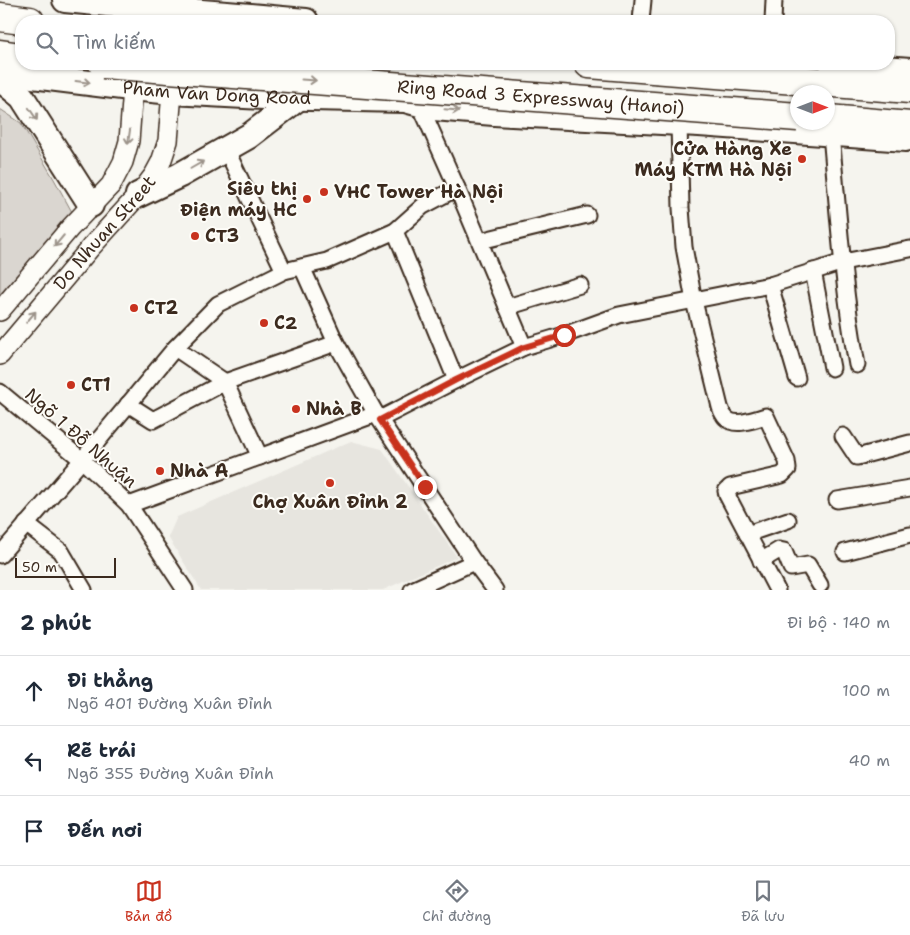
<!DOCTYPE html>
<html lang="vi">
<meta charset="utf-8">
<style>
body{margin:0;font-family:"Shantell Sans",sans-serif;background:#f6f6f7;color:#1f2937}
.compass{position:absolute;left:790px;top:85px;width:45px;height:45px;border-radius:50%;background:#fff;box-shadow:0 1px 4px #0004;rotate:90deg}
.scale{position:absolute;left:15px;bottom:12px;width:101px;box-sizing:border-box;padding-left:5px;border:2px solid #3b2a1e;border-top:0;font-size:14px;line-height:18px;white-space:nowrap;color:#3b2a1e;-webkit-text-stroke:4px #fdfcf7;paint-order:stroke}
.stop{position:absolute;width:15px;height:15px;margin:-11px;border:4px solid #c8321e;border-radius:50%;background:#fff}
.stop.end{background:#c8321e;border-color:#fff;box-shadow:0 1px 5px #0008}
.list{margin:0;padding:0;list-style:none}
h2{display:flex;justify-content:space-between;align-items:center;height:65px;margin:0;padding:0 20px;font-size:21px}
h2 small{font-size:16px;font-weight:400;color:#747a83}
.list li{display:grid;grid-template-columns:32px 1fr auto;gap:15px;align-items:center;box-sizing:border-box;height:70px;padding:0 20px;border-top:1px solid #e0e1e3}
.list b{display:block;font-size:19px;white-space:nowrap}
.list p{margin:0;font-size:16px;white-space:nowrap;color:#747a83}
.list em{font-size:16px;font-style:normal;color:#747a83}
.icon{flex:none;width:28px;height:28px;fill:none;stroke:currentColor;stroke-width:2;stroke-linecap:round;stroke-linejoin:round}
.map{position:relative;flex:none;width:910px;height:590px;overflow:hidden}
.search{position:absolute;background:#fff;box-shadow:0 1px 4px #0004;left:15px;right:15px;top:15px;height:55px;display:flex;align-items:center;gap:12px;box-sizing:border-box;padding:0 18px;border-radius:20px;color:#747a83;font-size:19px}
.sheet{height:275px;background:#fff}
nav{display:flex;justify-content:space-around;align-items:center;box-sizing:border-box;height:70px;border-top:1px solid #e0e1e3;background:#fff;font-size:14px;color:#747a83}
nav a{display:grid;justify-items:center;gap:2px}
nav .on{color:#c8321e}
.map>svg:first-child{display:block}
.built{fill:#e7e5df}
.green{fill:#dad6d0;stroke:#8a8077}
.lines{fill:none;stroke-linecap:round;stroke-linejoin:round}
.minor-casing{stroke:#3b2a1e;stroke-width:19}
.tertiary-casing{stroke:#3b2a1e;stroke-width:22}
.primary-casing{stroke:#3b2a1e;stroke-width:28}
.motorway-casing{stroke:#3b2a1e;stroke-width:31}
.minor{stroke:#fdfcf7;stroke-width:15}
.tertiary{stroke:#fdfcf7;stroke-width:19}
.primary{stroke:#fdfcf7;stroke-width:24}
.motorway{stroke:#fdfcf7;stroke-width:28}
.motorway-bridge-casing{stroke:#3b2a1e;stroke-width:31;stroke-linecap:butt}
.motorway-bridge{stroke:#fdfcf7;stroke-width:28}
.oneway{stroke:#9c938a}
.route{stroke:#c8321e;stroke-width:6}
.poi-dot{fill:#c8321e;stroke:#fdfcf7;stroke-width:2}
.labels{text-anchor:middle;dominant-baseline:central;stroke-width:4;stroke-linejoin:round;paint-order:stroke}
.street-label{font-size:18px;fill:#3b2a1e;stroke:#fdfcf7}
.poi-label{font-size:18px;font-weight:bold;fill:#3b2a1e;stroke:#fdfcf7;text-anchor:start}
</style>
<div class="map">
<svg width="910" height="590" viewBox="0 0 910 590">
<rect width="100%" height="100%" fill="#f5f4ee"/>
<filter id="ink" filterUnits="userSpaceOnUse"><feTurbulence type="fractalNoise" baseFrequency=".02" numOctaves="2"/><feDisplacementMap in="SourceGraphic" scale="10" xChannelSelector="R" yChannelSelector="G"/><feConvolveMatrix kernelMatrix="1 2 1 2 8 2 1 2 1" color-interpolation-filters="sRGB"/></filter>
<g filter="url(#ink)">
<path class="built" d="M351,441L382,449L457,557L383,590H201L168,537L177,517Z"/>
<path class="green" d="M0,109L21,123L54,179L72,212L0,297Z"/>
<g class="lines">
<g class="minor-casing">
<g id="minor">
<path d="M641,21L643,0"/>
<path d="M773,21L774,0"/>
<path d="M420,105L457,188L524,347"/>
<path d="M679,123L681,208L684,247L694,301L720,407C721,410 723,415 726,418C735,428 755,419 766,416L787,461L788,469L782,475L730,487L726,491L727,495L777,590"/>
<path d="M831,134C838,211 843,289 857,365"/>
<path d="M226,149L284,271"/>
<path d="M395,231L456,380"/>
<path d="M480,241L587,215"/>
<path d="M302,267L336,343L376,414"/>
<path d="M813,271L832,368"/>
<path d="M770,285L797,378"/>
<path d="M507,307L580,285"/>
<path d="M175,348L225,382L260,457"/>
<path d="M0,392L82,460L129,505L185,590"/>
<path d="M128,404L153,420L225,382L336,343"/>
<path d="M380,419L456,380L524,347L564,335L619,315L770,285L843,262L910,249"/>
<path d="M843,436L857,457L910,443"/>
<path d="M837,500L910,488"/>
<path d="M129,505L376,414L474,562L495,590"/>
<path d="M26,524L61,551L84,590"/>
<path d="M747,534L788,520"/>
<path d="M845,552L910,535"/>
<path d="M0,555L82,460L175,348L218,304L284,271L327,261L395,231L423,206L457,188"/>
<path d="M761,561L779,550L784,551L791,568L808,565L820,585"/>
<path d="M412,590L474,562"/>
</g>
</g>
<g class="tertiary-casing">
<g id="tertiary">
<path d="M0,311L70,228L111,185L123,162L129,141L133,88"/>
<path id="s1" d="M0,355L91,247L141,192L154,175L161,162L168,141L172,92"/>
</g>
</g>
<g class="primary-casing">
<g id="primary">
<path d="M65,0C145,8 225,13 306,21"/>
<path d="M832,64L910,70"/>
<path id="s2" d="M0,72L122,87L172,92L264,97L405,100L434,108L494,113L699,124L906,139"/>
<path d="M0,79L22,97L91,205"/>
<path d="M138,195L180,175L249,136L300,97"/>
</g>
</g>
<g class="motorway-casing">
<g id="motorway">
<path d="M0,17L30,21"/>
<path d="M0,54L21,57"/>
<path d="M589,64L910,89"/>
<path d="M828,119L910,126"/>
</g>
</g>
<use href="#minor" class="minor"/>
<use href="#tertiary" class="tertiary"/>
<use href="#primary" class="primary"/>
<use href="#motorway" class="motorway"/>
<g class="motorway-bridge-casing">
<g id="motorway-bridge">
<path id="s3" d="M103,64L798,117"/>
</g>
</g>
<use href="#motorway-bridge" class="motorway-bridge"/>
</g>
<defs><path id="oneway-shaft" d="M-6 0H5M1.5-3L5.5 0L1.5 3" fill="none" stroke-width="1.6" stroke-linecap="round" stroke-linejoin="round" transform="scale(1.25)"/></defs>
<g class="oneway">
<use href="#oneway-shaft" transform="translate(309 80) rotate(4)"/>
<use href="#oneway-shaft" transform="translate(83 82) rotate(7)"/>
<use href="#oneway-shaft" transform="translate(452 110) rotate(5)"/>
<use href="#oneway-shaft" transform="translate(33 114) rotate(56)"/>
<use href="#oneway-shaft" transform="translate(129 137) rotate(98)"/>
<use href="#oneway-shaft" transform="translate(197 165) rotate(-30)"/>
<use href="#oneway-shaft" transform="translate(59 241) rotate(130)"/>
<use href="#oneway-shaft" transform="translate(31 317) rotate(-50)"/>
</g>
</g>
<g class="lines" filter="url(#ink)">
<path class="route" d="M425,487L380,420L456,380L510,354L524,347L564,335"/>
</g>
<g class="poi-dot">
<circle cx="802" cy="159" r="5"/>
<circle cx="324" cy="192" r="5"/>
<circle cx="307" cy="199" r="5"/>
<circle cx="195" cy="236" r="5"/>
<circle cx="134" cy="308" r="5"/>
<circle cx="264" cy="323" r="5"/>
<circle cx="71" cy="385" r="5"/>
<circle cx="296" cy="409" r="5"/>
<circle cx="160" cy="471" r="5"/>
<circle cx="330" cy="483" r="5"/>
</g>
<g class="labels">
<g class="street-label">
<text stroke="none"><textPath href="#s2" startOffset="218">Pham Van Dong Road</textPath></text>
<text stroke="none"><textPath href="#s3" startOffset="439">Ring Road 3 Expressway (Hanoi)</textPath></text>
<text stroke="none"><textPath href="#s1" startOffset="161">Do Nhuan Street</textPath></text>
<text transform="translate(81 438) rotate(41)">Ngõ 1 Đỗ Nhuận</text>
</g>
<g class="poi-label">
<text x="792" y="149" text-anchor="end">Cửa Hàng Xe<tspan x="792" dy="21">Máy KTM Hà Nội</tspan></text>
<text x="297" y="189" text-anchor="end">Siêu thị<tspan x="297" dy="21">Điện máy HC</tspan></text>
<text x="334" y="192">VHC Tower Hà Nội</text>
<text x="205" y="236">CT3</text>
<text x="144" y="308">CT2</text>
<text x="274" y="323">C2</text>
<text x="81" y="385">CT1</text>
<text x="306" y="409">Nhà B</text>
<text x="170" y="471">Nhà A</text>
<text x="330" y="502" text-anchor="middle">Chợ Xuân Đỉnh 2</text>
</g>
</g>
</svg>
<svg class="compass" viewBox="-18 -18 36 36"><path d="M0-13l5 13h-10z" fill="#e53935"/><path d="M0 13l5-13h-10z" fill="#747a83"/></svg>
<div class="scale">50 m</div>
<div class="stop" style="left:564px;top:335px"></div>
<div class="stop end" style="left:425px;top:487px"></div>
<div class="search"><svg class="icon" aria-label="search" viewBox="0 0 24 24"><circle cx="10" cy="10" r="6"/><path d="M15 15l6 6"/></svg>Tìm kiếm</div>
</div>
<section class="sheet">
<h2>2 phút<small>Đi bộ · 140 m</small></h2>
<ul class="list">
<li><svg class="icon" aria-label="ahead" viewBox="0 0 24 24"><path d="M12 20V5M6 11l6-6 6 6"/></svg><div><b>Đi thẳng</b><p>Ngõ 401 Đường Xuân Đỉnh</p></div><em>100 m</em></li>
<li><svg class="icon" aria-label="left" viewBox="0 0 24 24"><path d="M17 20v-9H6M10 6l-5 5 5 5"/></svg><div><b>Rẽ trái</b><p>Ngõ 355 Đường Xuân Đỉnh</p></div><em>40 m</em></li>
<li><svg class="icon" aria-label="arrive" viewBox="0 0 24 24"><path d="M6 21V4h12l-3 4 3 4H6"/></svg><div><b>Đến nơi</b></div></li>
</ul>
</section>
<nav>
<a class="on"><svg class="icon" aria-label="map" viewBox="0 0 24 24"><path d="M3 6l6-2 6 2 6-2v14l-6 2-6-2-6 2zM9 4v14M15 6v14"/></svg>Bản đồ</a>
<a><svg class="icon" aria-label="directions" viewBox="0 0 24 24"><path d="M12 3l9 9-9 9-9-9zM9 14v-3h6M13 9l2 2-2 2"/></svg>Chỉ đường</a>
<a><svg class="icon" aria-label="saved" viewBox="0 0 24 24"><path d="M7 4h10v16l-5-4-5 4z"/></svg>Đã lưu</a>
</nav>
